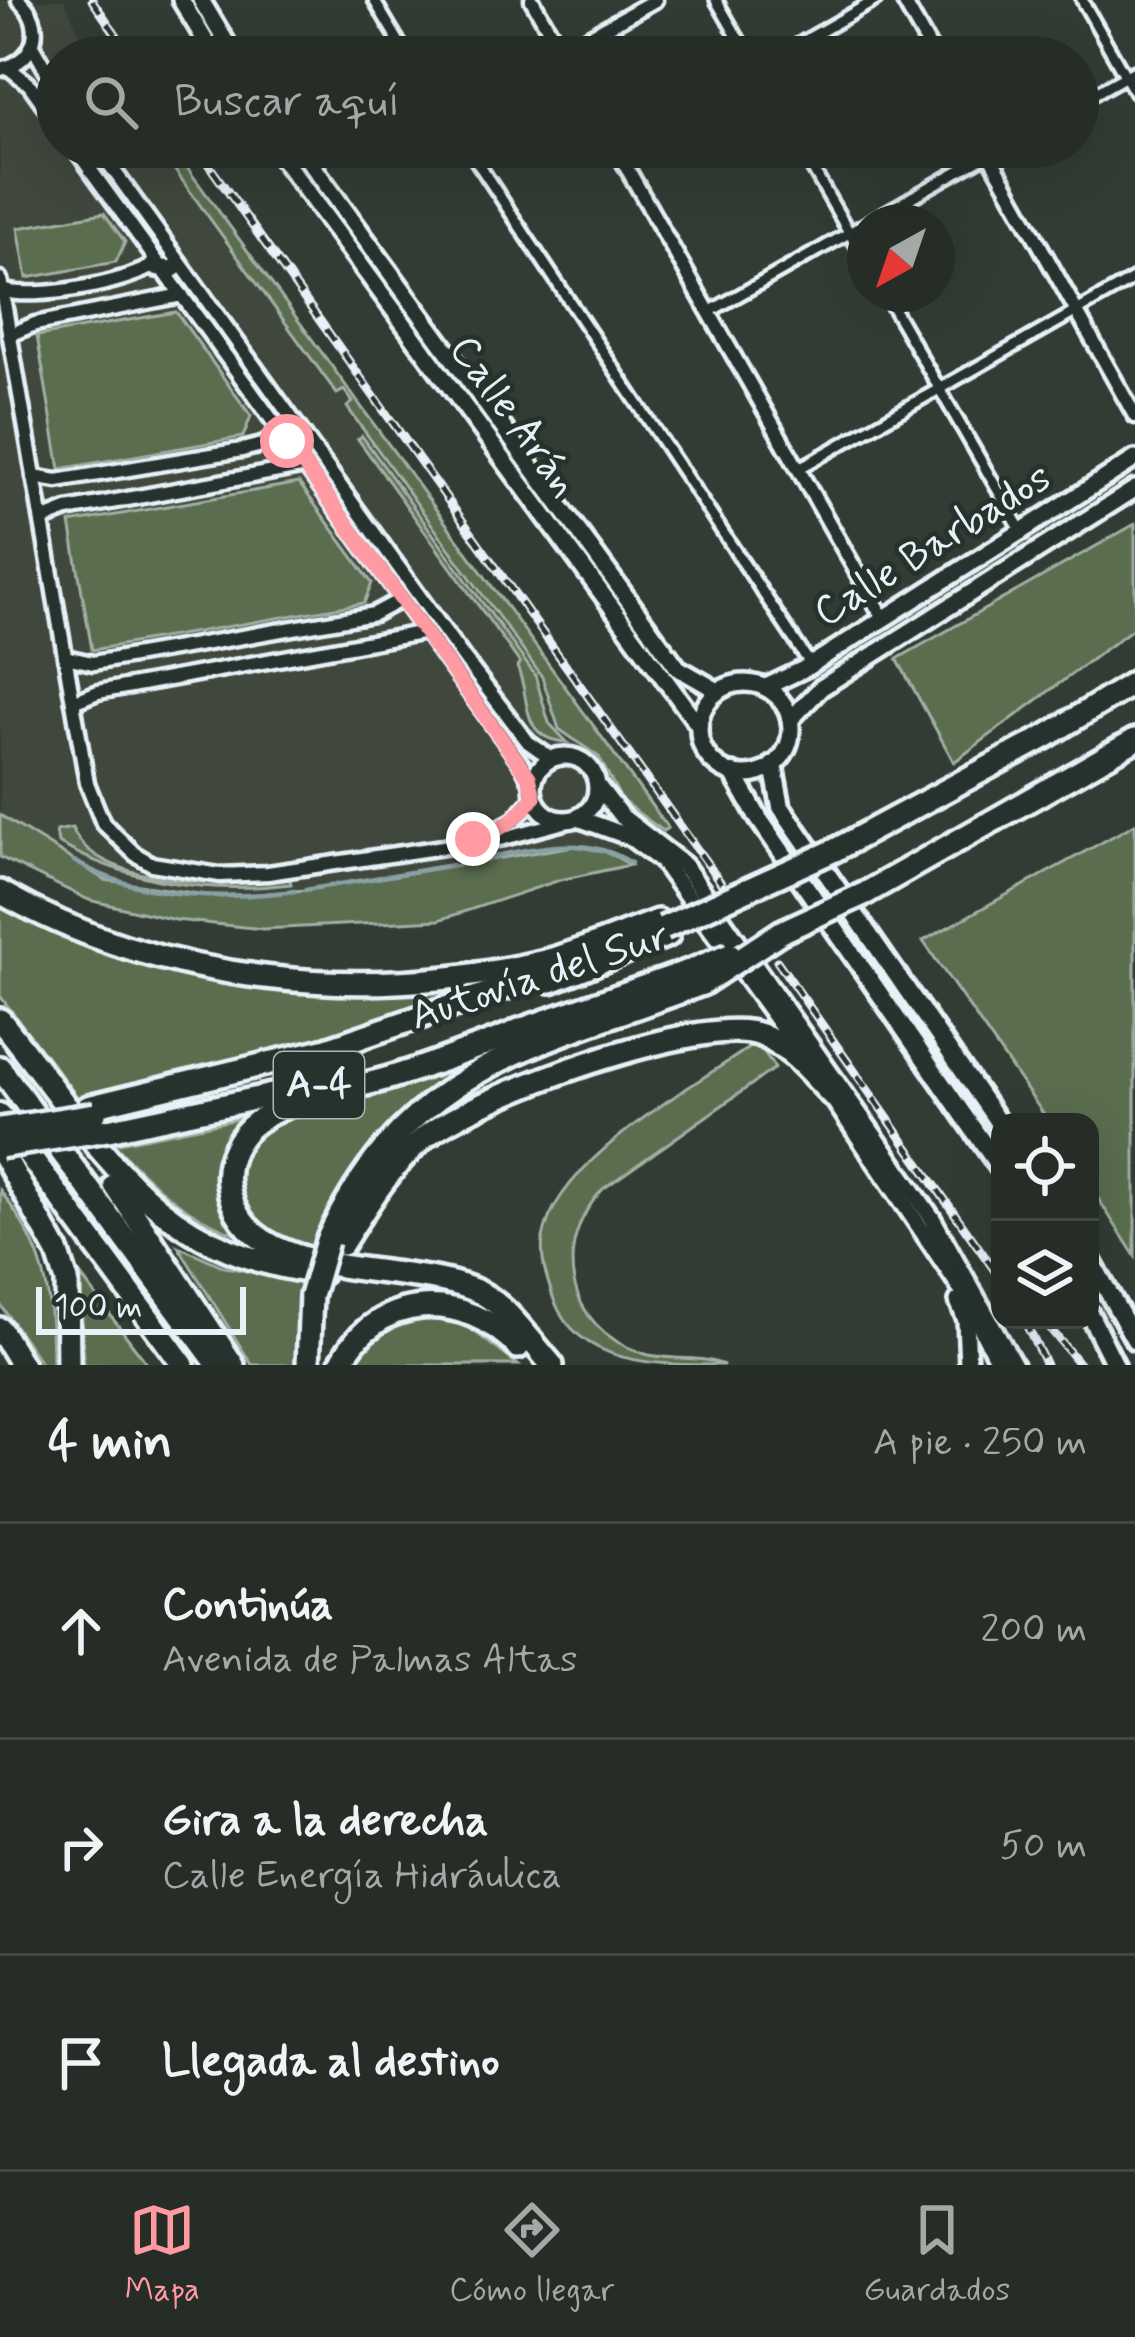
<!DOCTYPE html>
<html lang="es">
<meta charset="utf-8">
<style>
body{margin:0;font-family:Mynerve,sans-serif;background:#2e352f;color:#f1f3f6}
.controls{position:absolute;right:36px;bottom:36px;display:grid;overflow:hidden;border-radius:24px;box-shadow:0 12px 48px #0002}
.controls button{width:108px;height:108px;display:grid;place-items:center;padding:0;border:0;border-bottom:3px solid #424944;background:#262d27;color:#f1f3f6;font:60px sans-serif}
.compass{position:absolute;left:847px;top:204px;width:108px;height:108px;border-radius:50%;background:#262d27;box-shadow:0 12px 48px #0002;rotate:220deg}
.scale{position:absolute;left:36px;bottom:30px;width:210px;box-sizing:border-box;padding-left:12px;border:6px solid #e8f1f8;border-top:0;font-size:33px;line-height:42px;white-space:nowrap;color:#e8f1f8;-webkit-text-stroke:9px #26332d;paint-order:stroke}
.stop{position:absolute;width:36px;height:36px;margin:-27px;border:9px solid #ff9aa2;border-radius:50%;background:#fff}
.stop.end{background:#ff9aa2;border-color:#fff;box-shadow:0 3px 12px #0008}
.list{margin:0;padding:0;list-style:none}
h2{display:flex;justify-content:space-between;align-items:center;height:156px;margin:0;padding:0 48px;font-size:51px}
h2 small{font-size:39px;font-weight:400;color:#a4a8a7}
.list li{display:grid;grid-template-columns:78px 1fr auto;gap:36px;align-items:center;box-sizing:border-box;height:216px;padding:0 48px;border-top:3px solid #424944}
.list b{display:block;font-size:45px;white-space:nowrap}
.list p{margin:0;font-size:39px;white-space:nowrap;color:#a4a8a7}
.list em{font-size:39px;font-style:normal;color:#a4a8a7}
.icon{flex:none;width:66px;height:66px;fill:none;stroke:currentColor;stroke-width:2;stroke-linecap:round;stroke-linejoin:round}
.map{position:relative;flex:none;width:1135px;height:1365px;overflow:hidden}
.search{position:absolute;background:#262d27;box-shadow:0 12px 48px #0002;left:36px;right:36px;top:36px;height:132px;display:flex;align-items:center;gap:30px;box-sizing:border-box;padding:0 42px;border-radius:66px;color:#a4a8a7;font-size:45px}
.sheet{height:804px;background:#262d27}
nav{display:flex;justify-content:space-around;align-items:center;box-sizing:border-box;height:168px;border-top:3px solid #424944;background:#262d27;font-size:33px;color:#a4a8a7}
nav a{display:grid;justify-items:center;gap:6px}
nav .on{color:#ff9aa2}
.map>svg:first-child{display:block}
.built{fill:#41473c}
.green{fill:#5a6d50;stroke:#a1afa4;stroke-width:3}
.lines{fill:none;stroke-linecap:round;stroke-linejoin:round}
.stream{stroke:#89a1a6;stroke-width:4.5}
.pedestrian-casing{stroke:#e8f1f8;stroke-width:18}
.minor-casing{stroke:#e8f1f8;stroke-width:21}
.tertiary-casing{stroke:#e8f1f8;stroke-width:24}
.secondary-casing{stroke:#e8f1f8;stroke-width:26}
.motorway-casing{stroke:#e8f1f8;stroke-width:30}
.pedestrian{stroke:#26332d;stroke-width:9}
.minor{stroke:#26332d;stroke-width:12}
.tertiary{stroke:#26332d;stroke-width:15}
.secondary{stroke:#26332d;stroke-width:16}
.motorway{stroke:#26332d;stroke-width:21}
.rail-casing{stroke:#e8f1f8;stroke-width:9}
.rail{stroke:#26332d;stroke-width:4.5;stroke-dasharray:14;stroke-linecap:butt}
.motorway-bridge-casing{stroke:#e8f1f8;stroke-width:30;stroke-linecap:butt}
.motorway-bridge{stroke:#26332d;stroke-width:21}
.route{stroke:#ff9aa2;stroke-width:15}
.labels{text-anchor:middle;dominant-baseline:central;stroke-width:10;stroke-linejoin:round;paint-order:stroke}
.shield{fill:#26332d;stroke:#aeb8bb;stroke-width:3}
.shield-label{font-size:39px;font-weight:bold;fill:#e8f1f8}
.street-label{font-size:42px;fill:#e8f1f8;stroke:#26332d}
</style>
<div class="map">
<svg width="1135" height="1365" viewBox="0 0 1135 1365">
<rect width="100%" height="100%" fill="#323c34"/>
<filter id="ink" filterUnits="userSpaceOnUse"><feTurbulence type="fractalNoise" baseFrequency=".00833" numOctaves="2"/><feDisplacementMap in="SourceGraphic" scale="24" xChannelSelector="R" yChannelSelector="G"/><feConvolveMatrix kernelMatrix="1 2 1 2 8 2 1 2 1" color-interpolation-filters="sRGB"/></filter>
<g filter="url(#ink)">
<path class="built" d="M0,0H65L78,31L107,57H57V147H172L668,828L524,882L211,904L46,879L0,855Z"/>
<g class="green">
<path d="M158,147H172L668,828L663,831L622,801L599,757L559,729L542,677L347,407L353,402L344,390L337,394Z"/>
<path d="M104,213L125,242L116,262L27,278L18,228Z"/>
<path d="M176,312L251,416L243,437L60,469L37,336Z"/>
<path d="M362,436L535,675L549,723L567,742C518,739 532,699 517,667L520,663L358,439Z"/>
<path d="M299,483L372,583L364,603L92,650L70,523Z"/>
<path d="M1135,524V627L954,762L897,659Z"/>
<path d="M0,815L105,880L220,897L306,890L574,846L608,852L630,865L560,880L439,920L263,929L175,920L89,900L0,857Z"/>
<path d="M1135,824V1256L1090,1186V1122H1049L923,941Z"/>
<path d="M72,828C98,888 233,887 290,879L291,884C210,894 129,883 58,843L56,831Z"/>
<path d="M0,903C27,917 55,934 83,945C208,989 338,997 468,989L278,1050L79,1099L0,996Z"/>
<path d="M757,1042L775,1068L603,1189C551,1244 565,1328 642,1353C668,1362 696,1354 724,1365C653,1365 580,1365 554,1300C547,1279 540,1260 543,1238C557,1158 694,1087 757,1042Z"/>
<path d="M481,1056L404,1109L346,1183L312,1253C218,1237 179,1214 114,1144L297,1107Z"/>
<path d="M0,1190C47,1252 51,1288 52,1365H42L0,1304Z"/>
<path d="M178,1246L225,1267L304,1281L297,1365H252Z"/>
<path d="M81,1276L148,1365H83Z"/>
<path d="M429,1319L466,1325L518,1365H351C367,1335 398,1324 429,1319Z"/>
</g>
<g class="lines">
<g class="stream">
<path d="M74,861C137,899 224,900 295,891"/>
<path d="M461,863C516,854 581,829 631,863"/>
<path d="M305,890L452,865"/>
</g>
<g class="pedestrian-casing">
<g id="pedestrian">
<path d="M374,0L408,57"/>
<path d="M716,0L749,57"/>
<path d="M1082,0L1135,93"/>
<path d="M776,57L876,0"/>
<path d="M1078,103L1135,71"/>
<path d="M467,147L811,665"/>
<path d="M800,147L865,260"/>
<path d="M868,222L1001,147"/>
<path d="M885,294L1023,534"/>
<path d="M709,312L865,224"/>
<path d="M798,469L1135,278"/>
</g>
</g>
<g class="minor-casing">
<g id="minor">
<path d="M532,0L564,56"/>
<path d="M903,0L935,57"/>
<path d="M33,47L57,89"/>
<path d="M562,52L655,0"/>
<path d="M9,68L29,84L57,123"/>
<path d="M0,69C36,62 47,24 19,0"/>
<path d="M74,147L523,766L533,787"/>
<path d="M97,147L466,661L528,742L552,759"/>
<path d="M615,147L883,618"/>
<path d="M985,147L1135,416"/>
<path d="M0,279L87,783L103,823L135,854L152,864L220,875L268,873L504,838L568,821"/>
<path d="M1,290C34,301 129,283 157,263"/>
<path d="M9,335L35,324L182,295"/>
<path d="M34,477L57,481L242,450L262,445L280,431"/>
<path d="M42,520L67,510L306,466"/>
<path d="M65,657L93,663L374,614L402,599"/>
<path d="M73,702L98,692L426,632"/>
<path d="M486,835L514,820L534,797"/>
</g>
</g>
<g class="tertiary-casing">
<g id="tertiary">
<path d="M181,0L215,57"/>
<path d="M201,0L235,57"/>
<path d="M274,147L699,726"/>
<path d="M299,147L678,668L718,691"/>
<circle cx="745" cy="729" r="46"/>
<path d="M766,687L806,668L1135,459"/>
<path d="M790,720L821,688L1135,489"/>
<circle cx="565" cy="788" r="32"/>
<path d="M597,785L621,816L684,865L932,1218L1014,1365"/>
<path d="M578,818L630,837L662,861L802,1054"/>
<path d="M826,1088L962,1290L1000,1365"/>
<path d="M958,1301L966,1320L968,1365"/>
</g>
</g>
<g class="secondary-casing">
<g id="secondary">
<path d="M153,266L171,270L178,265"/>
<path d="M773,765L781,807L1000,1125"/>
<path d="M733,773L759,819L1000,1168"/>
<path d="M1090,1259L1135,1340"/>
<path d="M1090,1315L1115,1365"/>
</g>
</g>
<g class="motorway-casing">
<g id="motorway">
<path d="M835,850L1045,737L1135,682"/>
<path d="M0,892C162,984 365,1004 545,961C583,951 621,934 658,921"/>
<path d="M866,893L1135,740"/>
<path d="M551,981L668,935"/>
<path d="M0,1020C101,1144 146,1252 322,1273"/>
<path d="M527,1028C481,1046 436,1064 389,1078C348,1090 293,1097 258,1121C238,1135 225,1159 228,1184C241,1289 413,1258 481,1293C509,1308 531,1342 552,1365"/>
<path d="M517,1031L692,970"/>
<path d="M0,1068L218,1365"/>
<path d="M88,1107L327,1049L562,968"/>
<path d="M0,1115L183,1365"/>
<path d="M108,1130L319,1085"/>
<path d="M0,1149L58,1253L67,1281L68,1365"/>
<path d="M115,1185L233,1365"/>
<path d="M327,1241C408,1065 537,1045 702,984"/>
<path d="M342,1244C367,1205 389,1167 425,1137C474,1097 704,1012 761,1035C790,1047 810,1072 831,1094"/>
<path d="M0,1329L22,1365"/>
<path d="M308,1365L311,1296"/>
<path d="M340,1365C376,1291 465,1290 518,1347"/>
</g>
</g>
<use href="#pedestrian" class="pedestrian"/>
<use href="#minor" class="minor"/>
<use href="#tertiary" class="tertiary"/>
<use href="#secondary" class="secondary"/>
<use href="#motorway" class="motorway"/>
<g class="rail-casing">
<g id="rail">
<path d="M92,0L132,57"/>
<path d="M196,147L721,883"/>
<path d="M777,961L1000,1278"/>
<path d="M1024,1320L1046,1365"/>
<path d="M1043,1320L1080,1365"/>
</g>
</g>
<use href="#rail" class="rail"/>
<g class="motorway-bridge-casing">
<g id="motorway-bridge">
<path d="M663,928L835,850"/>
<path d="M692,970L730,954"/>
<path d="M702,984L781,932L866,893"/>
<path d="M0,1129L95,1114"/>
<path d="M0,1147L108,1130"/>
<path d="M311,1296L327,1241"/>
</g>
</g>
<use href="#motorway-bridge" class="motorway-bridge"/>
</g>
</g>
<g class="lines" filter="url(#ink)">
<path class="route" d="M287,441L529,777L534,797C517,819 499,832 473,839"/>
</g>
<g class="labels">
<rect class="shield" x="274" y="1052" width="90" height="66" rx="9"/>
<g class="shield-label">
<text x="319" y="1085">A-4</text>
</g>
<g class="street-label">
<text transform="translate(513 417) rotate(54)">Calle Arán</text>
<text transform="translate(933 546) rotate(-32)">Calle Barbados</text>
<text transform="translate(540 977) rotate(-18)">Autovía del Sur</text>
</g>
</g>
</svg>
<div class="controls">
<button><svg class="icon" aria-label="locate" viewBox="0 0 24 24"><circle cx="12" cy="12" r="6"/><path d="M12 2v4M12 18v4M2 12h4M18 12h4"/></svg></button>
<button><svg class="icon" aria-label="layers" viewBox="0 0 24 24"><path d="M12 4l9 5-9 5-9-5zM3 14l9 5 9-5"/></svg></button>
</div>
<svg class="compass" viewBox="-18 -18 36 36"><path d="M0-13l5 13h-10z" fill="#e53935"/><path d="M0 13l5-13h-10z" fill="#a4a8a7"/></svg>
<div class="scale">100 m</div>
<div class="stop" style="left:287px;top:441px"></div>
<div class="stop end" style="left:473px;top:839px"></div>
<div class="search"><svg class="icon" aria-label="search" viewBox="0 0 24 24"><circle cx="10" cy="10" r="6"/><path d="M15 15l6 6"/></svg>Buscar aquí</div>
</div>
<section class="sheet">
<h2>4 min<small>A pie · 250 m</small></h2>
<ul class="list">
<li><svg class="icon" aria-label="ahead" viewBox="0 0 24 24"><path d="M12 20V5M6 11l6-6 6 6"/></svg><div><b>Continúa</b><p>Avenida de Palmas Altas</p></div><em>200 m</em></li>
<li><svg class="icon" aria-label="right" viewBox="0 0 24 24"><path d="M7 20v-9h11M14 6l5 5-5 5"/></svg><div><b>Gira a la derecha</b><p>Calle Energía Hidráulica</p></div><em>50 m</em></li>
<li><svg class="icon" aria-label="arrive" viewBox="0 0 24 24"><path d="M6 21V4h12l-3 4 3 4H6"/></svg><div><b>Llegada al destino</b></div></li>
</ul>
</section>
<nav>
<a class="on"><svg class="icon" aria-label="map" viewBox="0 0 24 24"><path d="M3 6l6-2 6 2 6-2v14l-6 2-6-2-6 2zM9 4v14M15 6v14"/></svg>Mapa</a>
<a><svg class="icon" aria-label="directions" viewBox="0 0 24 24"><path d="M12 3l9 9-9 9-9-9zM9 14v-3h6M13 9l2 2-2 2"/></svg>Cómo llegar</a>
<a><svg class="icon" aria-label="saved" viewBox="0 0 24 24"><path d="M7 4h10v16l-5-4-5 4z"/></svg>Guardados</a>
</nav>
